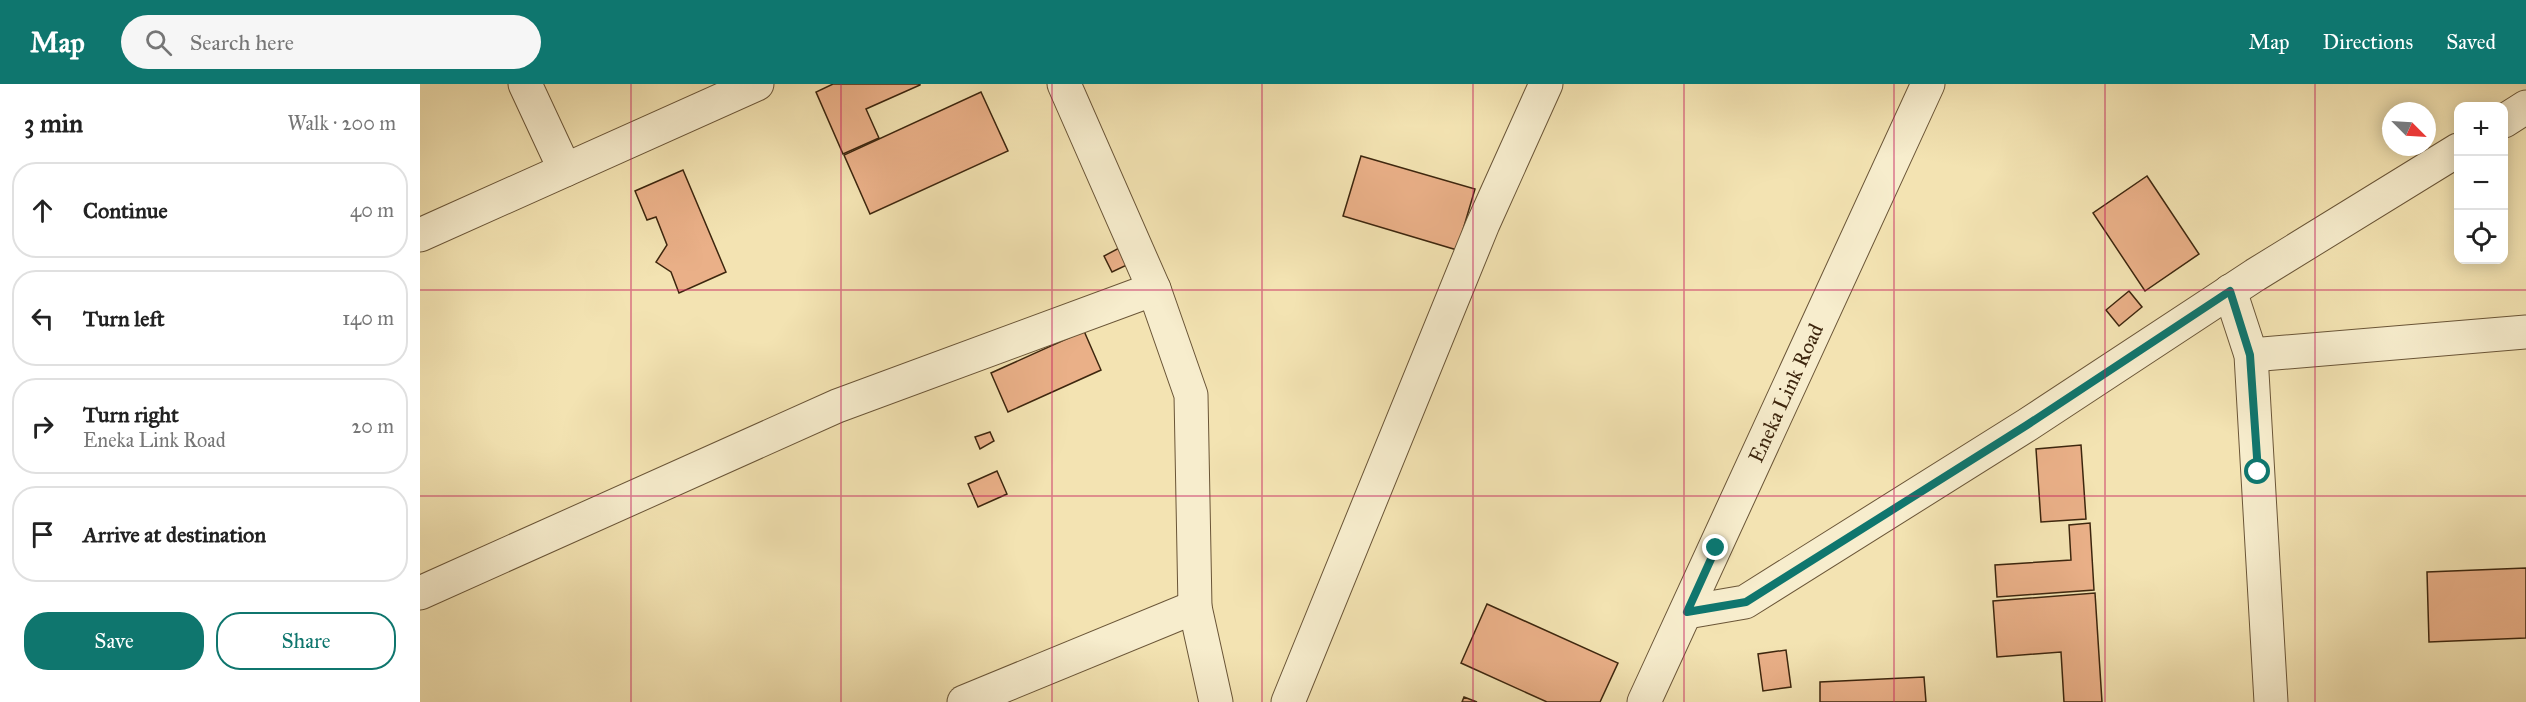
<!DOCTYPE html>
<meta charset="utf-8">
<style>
body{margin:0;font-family:"IM FELL Great Primer",serif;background:#f6f6f6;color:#222}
.controls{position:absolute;right:18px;top:18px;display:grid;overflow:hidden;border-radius:12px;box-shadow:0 3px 15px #0003}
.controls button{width:54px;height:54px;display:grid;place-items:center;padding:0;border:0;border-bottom:2px solid #e0e0e0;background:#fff;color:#222;font:30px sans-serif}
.compass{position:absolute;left:1962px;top:18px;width:54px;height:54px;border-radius:50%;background:#fff;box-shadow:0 3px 15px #0003;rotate:114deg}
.stop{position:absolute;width:18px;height:18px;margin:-14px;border:4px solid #0f766e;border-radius:50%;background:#fff}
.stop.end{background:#0f766e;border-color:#fff;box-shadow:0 2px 6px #0008}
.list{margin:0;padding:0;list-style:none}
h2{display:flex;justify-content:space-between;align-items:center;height:78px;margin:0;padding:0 24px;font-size:26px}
h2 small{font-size:20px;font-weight:400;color:#767676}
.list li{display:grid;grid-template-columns:39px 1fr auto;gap:18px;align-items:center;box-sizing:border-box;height:96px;margin:0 12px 12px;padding:0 12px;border:2px solid #e0e0e0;border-radius:24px}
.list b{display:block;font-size:22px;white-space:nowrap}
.list p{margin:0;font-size:20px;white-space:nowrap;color:#767676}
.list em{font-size:20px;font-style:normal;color:#767676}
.actions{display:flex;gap:12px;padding:18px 24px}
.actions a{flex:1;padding:14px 0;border:2px solid #0f766e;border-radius:24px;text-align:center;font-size:21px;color:#0f766e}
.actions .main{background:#0f766e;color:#fff}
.icon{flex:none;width:33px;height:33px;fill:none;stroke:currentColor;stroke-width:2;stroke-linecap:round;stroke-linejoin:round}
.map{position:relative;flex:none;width:2106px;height:618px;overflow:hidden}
header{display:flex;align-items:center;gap:36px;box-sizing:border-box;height:84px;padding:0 30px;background:#0f766e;color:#fff}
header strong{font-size:28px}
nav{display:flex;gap:33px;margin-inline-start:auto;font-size:21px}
.search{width:420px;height:54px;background:#f6f6f6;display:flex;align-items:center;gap:15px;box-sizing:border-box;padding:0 21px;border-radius:33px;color:#767676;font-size:22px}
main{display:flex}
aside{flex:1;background:#fff}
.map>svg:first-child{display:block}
.building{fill:#eab088;stroke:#3d260e;stroke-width:1.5}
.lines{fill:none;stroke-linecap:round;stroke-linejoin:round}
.minor-casing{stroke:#6a5537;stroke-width:35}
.minor{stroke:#f7edcd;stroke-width:33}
.route{stroke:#0f766e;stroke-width:8}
.grid{fill:none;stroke:#c2185b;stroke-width:1.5;stroke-opacity:0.55}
.labels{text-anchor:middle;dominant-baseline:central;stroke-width:5;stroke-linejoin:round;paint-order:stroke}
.street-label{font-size:21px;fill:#3d260e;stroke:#f7edcd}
</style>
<header>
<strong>Map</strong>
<div class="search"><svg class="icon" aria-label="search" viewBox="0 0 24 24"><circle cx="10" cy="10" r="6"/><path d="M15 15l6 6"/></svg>Search here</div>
<nav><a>Map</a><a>Directions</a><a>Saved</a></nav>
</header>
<main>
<aside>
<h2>3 min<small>Walk · 200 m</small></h2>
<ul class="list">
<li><svg class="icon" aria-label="ahead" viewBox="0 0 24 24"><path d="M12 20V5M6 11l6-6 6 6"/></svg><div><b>Continue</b></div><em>40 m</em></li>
<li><svg class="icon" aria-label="left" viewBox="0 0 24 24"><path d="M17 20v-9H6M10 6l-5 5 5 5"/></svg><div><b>Turn left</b></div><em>140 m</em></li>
<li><svg class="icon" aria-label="right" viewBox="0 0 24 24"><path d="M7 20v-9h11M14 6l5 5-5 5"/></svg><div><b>Turn right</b><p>Eneka Link Road</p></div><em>20 m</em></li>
<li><svg class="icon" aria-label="arrive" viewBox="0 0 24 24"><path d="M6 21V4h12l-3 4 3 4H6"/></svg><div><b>Arrive at destination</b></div></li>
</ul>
<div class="actions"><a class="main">Save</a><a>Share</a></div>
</aside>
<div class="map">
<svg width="2106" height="618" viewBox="0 0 2106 618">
<rect width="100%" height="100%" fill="#f3e3b2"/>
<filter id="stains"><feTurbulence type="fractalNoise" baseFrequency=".00333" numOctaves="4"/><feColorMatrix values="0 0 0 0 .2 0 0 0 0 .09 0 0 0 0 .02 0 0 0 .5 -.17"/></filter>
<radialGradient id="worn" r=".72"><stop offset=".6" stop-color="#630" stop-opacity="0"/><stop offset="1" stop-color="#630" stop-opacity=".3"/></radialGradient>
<g class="building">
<path d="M413,0H500V1L446,25L459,54L423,70L396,8Z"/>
<path d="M561,8L588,67L450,130L424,71Z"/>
<path d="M941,72L1055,105L1037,166L923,132Z"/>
<path d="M263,86L306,188L259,209L251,188L236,178L247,161L236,133L227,136L215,107Z"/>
<path d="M1727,92L1779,170L1725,207L1673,129Z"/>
<path d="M701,163L709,180L692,188L684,172Z"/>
<path d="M1709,207L1722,223L1699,242L1686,226Z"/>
<path d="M664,247L681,286L588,328L571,289Z"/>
<path d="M570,348L574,357L560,365L555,353Z"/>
<path d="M1661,361L1666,435L1621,438L1616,365Z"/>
<path d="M577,387L587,410L558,423L548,400Z"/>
<path d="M1670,439L1674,506L1577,513L1575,481L1651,476L1649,441Z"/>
<path d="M2106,484V554L2009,558L2007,488Z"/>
<path d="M1675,509L1682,618H1644L1641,568L1577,573L1573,517Z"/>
<path d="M1067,520L1198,579L1180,618H1127L1041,579Z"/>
<path d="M1366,566L1371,603L1343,607L1338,570Z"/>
<path d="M1504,593L1506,618H1400V598Z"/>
<path d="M1044,613L1057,618H1042Z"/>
</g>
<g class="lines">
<g class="minor-casing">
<g id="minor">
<path d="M105,0L145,86"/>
<path d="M644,0L734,205L771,311L775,523L796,618"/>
<path d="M2084,37L2106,23"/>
<path d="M0,151L337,0"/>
<path d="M1810,207L1831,271L1851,618"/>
<path d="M1831,271L2106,248"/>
<path d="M0,509L417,322L734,205"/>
<path d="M1267,528L1325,518L1607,341L1835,191L2038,66"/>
<path d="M544,618L775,523"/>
<path d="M868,618L1063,140L1126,0"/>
<path id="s1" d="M1224,618L1508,0"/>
</g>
</g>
<use href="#minor" class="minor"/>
</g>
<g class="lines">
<path class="route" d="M1296,464L1267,528L1326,518L1607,341L1810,207L1830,271L1838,388"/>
</g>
<path class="grid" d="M211,0V618M421,0V618M632,0V618M842,0V618M1053,0V618M1264,0V618M1474,0V618M1685,0V618M1895,0V618M0,206H2106M0,412H2106"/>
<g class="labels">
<g class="street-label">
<text stroke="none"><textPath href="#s1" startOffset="340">Eneka Link Road</textPath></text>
</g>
</g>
<rect width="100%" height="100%" filter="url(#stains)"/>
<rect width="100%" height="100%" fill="url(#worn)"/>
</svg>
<div class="controls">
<button>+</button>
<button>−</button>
<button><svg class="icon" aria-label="locate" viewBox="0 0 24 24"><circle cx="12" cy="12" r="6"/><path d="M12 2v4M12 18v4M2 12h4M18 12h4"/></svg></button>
</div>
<svg class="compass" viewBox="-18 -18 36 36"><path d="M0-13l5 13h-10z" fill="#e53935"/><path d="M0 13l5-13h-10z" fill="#767676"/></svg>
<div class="stop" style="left:1838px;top:388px"></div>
<div class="stop end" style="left:1296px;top:464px"></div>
</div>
</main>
